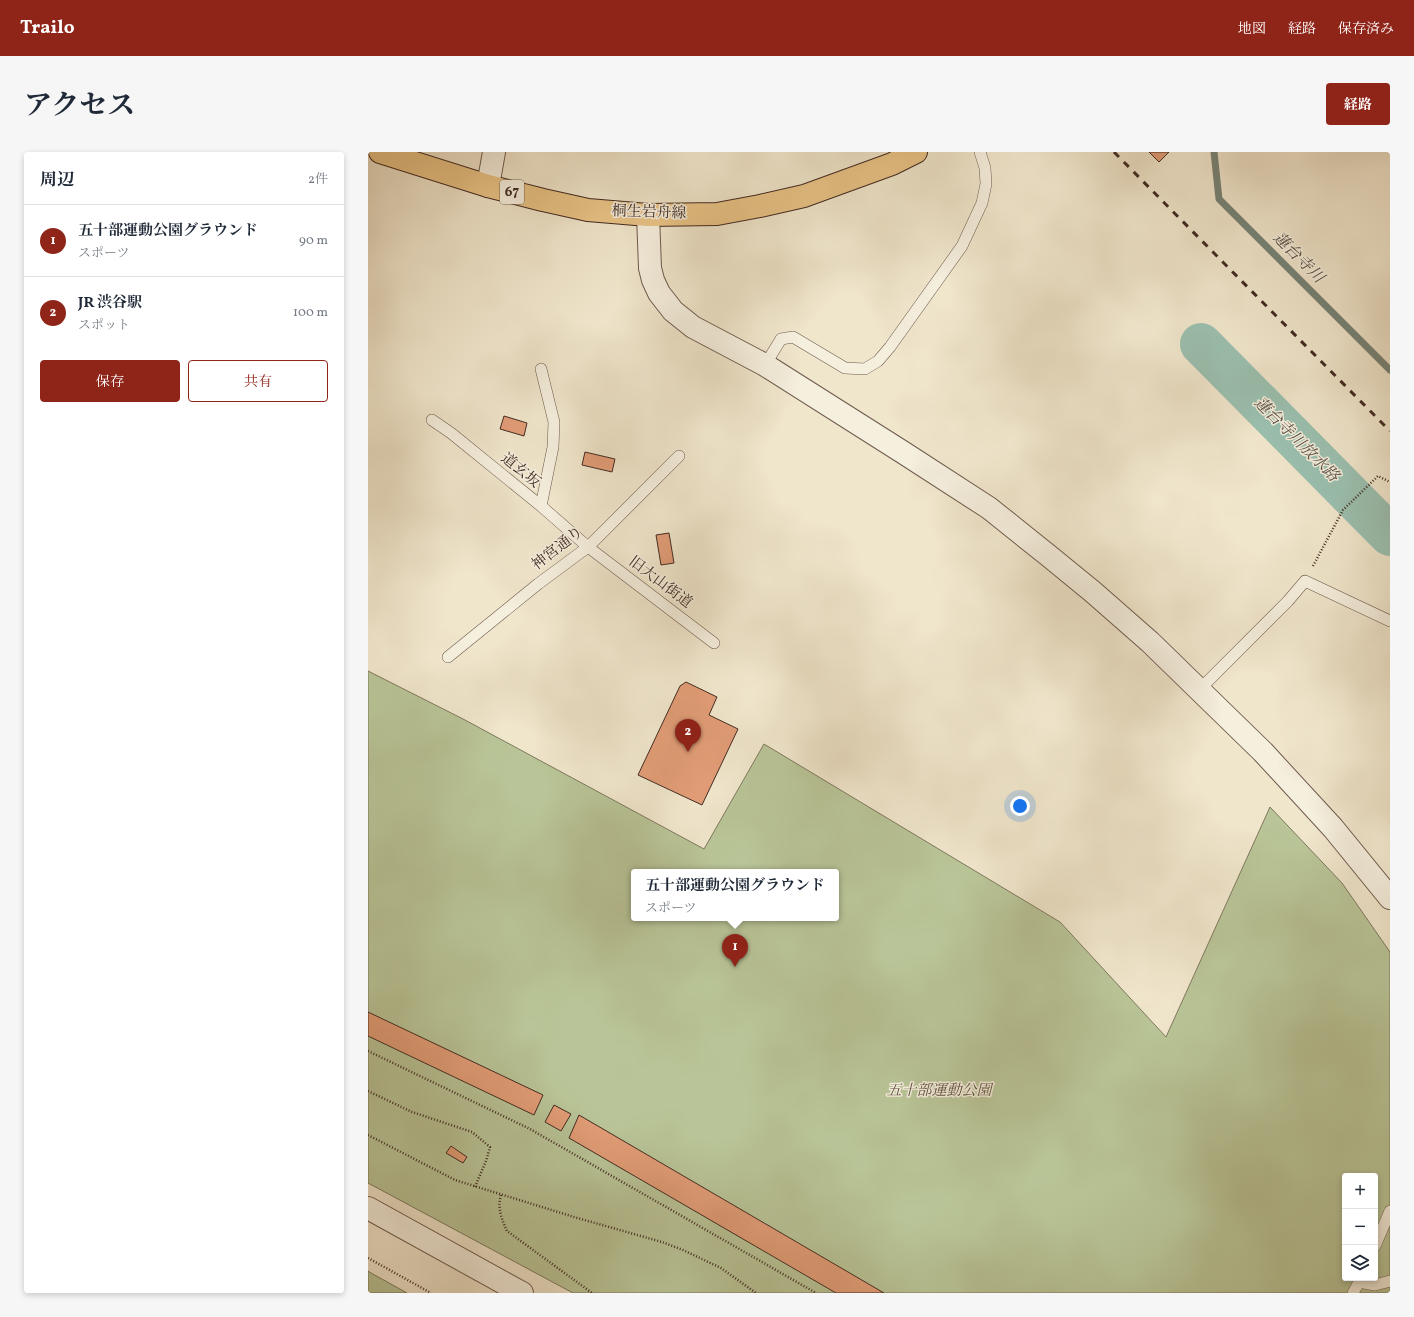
<!DOCTYPE html>
<html lang="ja">
<meta charset="utf-8">
<style>
body{margin:0;font-family:Vollkorn,"Noto Serif JP",serif;background:#f6f6f7;color:#1f2937}
.controls{position:absolute;right:12px;bottom:12px;display:grid;overflow:hidden;border-radius:4px;box-shadow:0 2px 6px #0003}
.controls button{width:36px;height:36px;display:grid;place-items:center;padding:0;border:0;border-bottom:1px solid #e0e1e3;background:#fff;color:#1f2937;font:20px sans-serif}
.you{position:absolute;left:652px;top:654px;width:14px;height:14px;margin:-10px;border:3px solid #fff;border-radius:50%;background:#1a73e8;box-shadow:0 0 0 6px #1a73e833}
.badge{display:grid;place-items:center;width:26px;height:26px;border-radius:50%;background:#8f2418;color:#fff;font-size:13px;font-weight:700}
.pin{position:absolute;translate:-50% -33px;filter:drop-shadow(0 1px 2px #0008)}
.pin::after{content:'';position:absolute;top:21px;width:14px;height:12px;background:inherit;clip-path:polygon(0 0,100% 0,50% 100%)}
.popup{position:absolute;left:263px;top:717px;width:208px;height:52px;box-sizing:border-box;display:grid;place-content:center;border-radius:4px;background:#fff;filter:drop-shadow(0 1px 3px #0005);font-size:13px;white-space:nowrap;color:#747a83}
.popup b{font-size:15px;color:#1f2937}
.popup::after{content:'';position:absolute;left:50%;top:100%;margin-left:-8px;border:8px solid transparent;border-top-color:#fff}
.list{margin:0;padding:0;list-style:none}
h2{display:flex;justify-content:space-between;align-items:center;height:52px;margin:0;padding:0 16px;font-size:17px}
h2 small{font-size:13px;font-weight:400;color:#747a83}
.list li{display:grid;grid-template-columns:26px 1fr auto;gap:12px;align-items:center;box-sizing:border-box;height:72px;padding:0 16px;border-top:1px solid #e0e1e3}
.list b{display:block;font-size:15px;white-space:nowrap}
.list p{margin:0;font-size:13px;white-space:nowrap;color:#747a83}
.list em{font-size:13px;font-style:normal;color:#747a83}
.actions{display:flex;gap:8px;padding:12px 16px}
.actions a{flex:1;padding:9px 0;border:1px solid #8f2418;border-radius:4px;text-align:center;font-size:14px;color:#8f2418}
.actions .main{background:#8f2418;color:#fff}
.icon{flex:none;width:22px;height:22px;fill:none;stroke:currentColor;stroke-width:2;stroke-linecap:round;stroke-linejoin:round}
.map{position:relative;flex:none;width:1022px;height:1141px;overflow:hidden;border-radius:4px}
header{display:flex;align-items:center;gap:24px;box-sizing:border-box;height:56px;padding:0 20px;background:#8f2418;color:#fff}
header strong{font-size:19px}
nav{display:flex;gap:22px;margin-inline-start:auto;font-size:14px}
.intro{display:flex;align-items:center;justify-content:space-between;box-sizing:border-box;height:96px;padding:0 24px}
h1{margin:0;font-size:28px}
.button{padding:10px 18px;border-radius:4px;background:#8f2418;color:#fff;font-size:14px;font-weight:700}
main{display:flex;gap:24px;padding:0 24px}
aside{flex:1;background:#fff;border-radius:4px;box-shadow:0 2px 6px #0003}
.map>svg:first-child{display:block}
.green{fill:#b9c598;stroke:#7e785e;fill-rule:evenodd}
.lines{fill:none;stroke-linecap:round;stroke-linejoin:round}
.stream{stroke:#778478;stroke-width:7}
.river{stroke:#9bc0b0;stroke-width:42}
.building{fill:#e29d77;stroke:#422b23}
.service-casing{stroke:#6e5a4d;stroke-width:12}
.minor-casing{stroke:#6e5a4d;stroke-width:24}
.tertiary-casing{stroke:#6e5a4d;stroke-width:24}
.primary-casing{stroke:#422b23;stroke-width:24}
.path{stroke:#422b23;stroke-width:2.5;stroke-dasharray:1 2;stroke-linecap:butt}
.service{stroke:#f5efde;stroke-width:11}
.minor{stroke:#f5efde;stroke-width:22}
.tertiary{stroke:#f5efde;stroke-width:22}
.primary{stroke:#e8c386;stroke-width:22}
.rail{stroke:#422b23;stroke-width:3;stroke-dasharray:7 7;stroke-linecap:butt}
.labels{text-anchor:middle;dominant-baseline:central;stroke-width:3;stroke-linejoin:round;paint-order:stroke}
.shield{fill:#f5efde;stroke:#78665b;stroke-width:1}
.shield-label{font-size:14px;font-weight:bold;fill:#422b23}
.street-label{font-size:15px;fill:#422b23;stroke:#f5efde}
.park-label{font-size:15px;font-style:italic;fill:#605240;stroke:#f5efde}
.water-label{font-size:16px;font-style:italic;fill:#585046;stroke:#f5efde}
</style>
<header>
<strong>Trailo</strong>
<nav><a>地図</a><a>経路</a><a>保存済み</a></nav>
</header>
<div class="intro"><h1>アクセス</h1><a class="button">経路</a></div>
<main>
<aside>
<h2>周辺<small>2件</small></h2>
<ul class="list">
<li><span class="badge">1</span><div><b>五十部運動公園グラウンド</b><p>スポーツ</p></div><em>90 m</em></li>
<li><span class="badge">2</span><div><b>JR 渋谷駅</b><p>スポット</p></div><em>100 m</em></li>
</ul>
<div class="actions"><a class="main">保存</a><a>共有</a></div>
</aside>
<div class="map">
<svg width="1022" height="1141" viewBox="0 0 1022 1141">
<rect width="100%" height="100%" fill="#f0e6cc"/>
<filter id="stains"><feTurbulence type="fractalNoise" baseFrequency=".005" numOctaves="4"/><feColorMatrix values="0 0 0 0 .2 0 0 0 0 .09 0 0 0 0 .02 0 0 0 .5 -.17"/></filter>
<radialGradient id="worn" r=".72"><stop offset=".6" stop-color="#630" stop-opacity="0"/><stop offset="1" stop-color="#630" stop-opacity=".3"/></radialGradient>
<g class="green">
<path d="M0,519L97,568L336,697L396,592L692,770L798,885L902,655L974,731L1022,800V1141H205L0,1031ZM266,720H468V766H266ZM977,1024H1007V1126H977Z"/>
<path d="M0,1119L3,1121L39,1141H0Z"/>
</g>
<g class="lines">
<path class="stream" d="M846,0L851,47L1022,218"/>
<path class="river" d="M833,192L1022,383"/>
</g>
<g class="building">
<path d="M781,0H801L791,10Z"/>
<path d="M136,264L159,271L156,284L132,277Z"/>
<path d="M217,300L247,307L244,320L214,313Z"/>
<path d="M301,381L306,411L293,413L288,383Z"/>
<path d="M318,530L349,545L341,563L370,577L334,653L270,623L312,534Z"/>
<path d="M0,860L175,943L166,963L0,884Z"/>
<path d="M186,953L203,962L193,979L177,970Z"/>
<path d="M211,963L516,1141H468L201,986Z"/>
<path d="M83,994L99,1005L95,1011L78,1001Z"/>
</g>
<g class="lines">
<g class="service-casing">
<g id="service">
<path d="M397,213L413,187L425,185L477,216L497,217L510,209L522,195L594,94L614,51L618,32L617,16L612,0"/>
<path d="M173,217L186,270L185,295L173,354"/>
<path d="M64,268L83,281L173,354L220,395L346,491"/>
<path d="M80,505L170,432L220,395L311,304"/>
<path d="M831,538L920,449L937,429L1022,469"/>
<path d="M1007,1094L1022,1059"/>
<path d="M991,1130L1007,1133L1022,1129"/>
<path d="M985,1141L993,1126"/>
</g>
</g>
<g class="minor-casing">
<path id="minor" d="M120,34L126,0"/>
</g>
<g class="tertiary-casing">
<g id="tertiary">
<path d="M280,63L282,116L285,128L291,141L305,159L325,175L397,213L536,301L621,356L681,404L725,440L782,490L895,600L965,676L1022,746"/>
<path d="M0,1056L154,1141"/>
</g>
</g>
<g class="primary-casing">
<path id="primary" d="M12,0L120,34L175,48L220,58L280,63L349,62L392,54L436,44L524,12L548,0"/>
</g>
<g class="path">
<path d="M945,414L975,358L1010,324L1022,330"/>
<path d="M0,899L162,977L448,1141"/>
<path d="M0,939L44,960L104,980L122,995L118,1009L107,1035"/>
<path d="M0,983L87,1028L206,1065L294,1090L315,1098L353,1116L388,1141"/>
<path d="M133,1043C129,1056 134,1068 139,1079L224,1141"/>
<path d="M0,1106L63,1141"/>
</g>
<use href="#service" class="service"/>
<use href="#minor" class="minor"/>
<use href="#tertiary" class="tertiary"/>
<use href="#primary" class="primary"/>
<path class="rail" d="M746,0L1022,279"/>
</g>
<g class="labels">
<rect class="shield" x="132" y="28" width="24" height="24" rx="3"/>
<g class="shield-label">
<text x="144" y="40">67</text>
</g>
<g class="street-label">
<text transform="translate(281 61) rotate(2)">桐生岩舟線</text>
<text transform="translate(152 319) rotate(39)">道玄坂</text>
<text transform="translate(190 397) rotate(-38)">神宮通り</text>
<text transform="translate(292 431) rotate(37)">旧大山街道</text>
</g>
<g class="park-label">
<text x="571" y="939">五十部運動公園</text>
</g>
<g class="water-label">
<text transform="translate(930 106) rotate(45)">蓮台寺川</text>
<text transform="translate(928 288) rotate(45)">蓮台寺川放水路</text>
</g>
</g>
<rect width="100%" height="100%" filter="url(#stains)"/>
<rect width="100%" height="100%" fill="url(#worn)"/>
</svg>
<div class="controls">
<button>+</button>
<button>−</button>
<button><svg class="icon" aria-label="layers" viewBox="0 0 24 24"><path d="M12 4l9 5-9 5-9-5zM3 14l9 5 9-5"/></svg></button>
</div>
<div class="you"></div>
<div class="pin badge" style="left:367px;top:815px">1</div>
<div class="popup"><b>五十部運動公園グラウンド</b>スポーツ</div>
<div class="pin badge" style="left:320px;top:600px">2</div>
</div>
</main>
